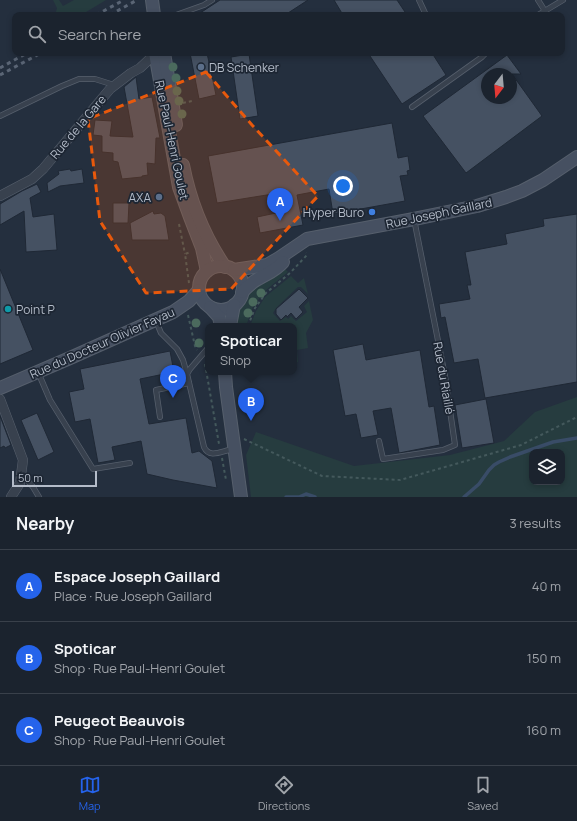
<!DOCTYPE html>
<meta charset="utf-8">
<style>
body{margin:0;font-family:Manrope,sans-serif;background:#242b36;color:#f1f3f6}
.controls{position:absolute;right:12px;bottom:12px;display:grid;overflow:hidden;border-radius:8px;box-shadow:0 2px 6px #0003}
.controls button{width:36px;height:36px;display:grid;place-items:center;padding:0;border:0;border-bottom:1px solid #39404a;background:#1b232e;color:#f1f3f6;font:20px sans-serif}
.compass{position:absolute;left:481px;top:68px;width:36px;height:36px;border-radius:50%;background:#1b232e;box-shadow:0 2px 6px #0003;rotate:196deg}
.scale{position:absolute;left:12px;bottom:10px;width:85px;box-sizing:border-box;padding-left:4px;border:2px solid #b4bcc9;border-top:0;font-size:11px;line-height:14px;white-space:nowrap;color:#b4bcc9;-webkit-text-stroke:3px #1d2633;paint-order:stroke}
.you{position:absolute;left:343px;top:186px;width:14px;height:14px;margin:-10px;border:3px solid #fff;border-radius:50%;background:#1a73e8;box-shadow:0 0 0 6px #1a73e833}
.badge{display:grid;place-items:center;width:26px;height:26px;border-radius:50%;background:#2563eb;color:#fff;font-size:13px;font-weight:700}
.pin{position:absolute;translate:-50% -33px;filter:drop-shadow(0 1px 2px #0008)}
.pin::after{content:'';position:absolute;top:21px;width:14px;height:12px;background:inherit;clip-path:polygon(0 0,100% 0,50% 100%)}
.popup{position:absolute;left:205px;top:323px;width:92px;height:52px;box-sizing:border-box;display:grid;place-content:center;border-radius:8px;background:#1b232e;filter:drop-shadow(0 1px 3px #0005);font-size:13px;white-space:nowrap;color:#a0a4aa}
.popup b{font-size:15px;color:#f1f3f6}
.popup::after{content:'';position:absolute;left:50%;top:100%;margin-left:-8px;border:8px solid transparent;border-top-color:#1b232e}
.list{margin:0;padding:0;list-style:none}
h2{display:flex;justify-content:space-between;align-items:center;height:52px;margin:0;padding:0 16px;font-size:17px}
h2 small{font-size:13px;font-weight:400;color:#a0a4aa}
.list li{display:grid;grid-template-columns:26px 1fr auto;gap:12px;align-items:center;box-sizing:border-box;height:72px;padding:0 16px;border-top:1px solid #39404a}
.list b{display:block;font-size:15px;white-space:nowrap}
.list p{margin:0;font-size:13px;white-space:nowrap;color:#a0a4aa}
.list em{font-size:13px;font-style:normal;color:#a0a4aa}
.icon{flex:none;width:22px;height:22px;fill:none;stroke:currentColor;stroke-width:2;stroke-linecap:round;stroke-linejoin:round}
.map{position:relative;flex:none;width:577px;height:497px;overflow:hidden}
.search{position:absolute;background:#1b232e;box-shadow:0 2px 6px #0003;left:12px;right:12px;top:12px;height:44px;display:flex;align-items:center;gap:10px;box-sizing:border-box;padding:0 14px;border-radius:8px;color:#a0a4aa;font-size:15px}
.sheet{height:268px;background:#1b232e}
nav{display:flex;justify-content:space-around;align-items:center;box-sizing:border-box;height:56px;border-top:1px solid #39404a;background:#1b232e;font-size:11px;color:#a0a4aa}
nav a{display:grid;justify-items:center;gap:2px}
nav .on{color:#2563eb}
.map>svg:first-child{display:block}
.green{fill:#263c3f;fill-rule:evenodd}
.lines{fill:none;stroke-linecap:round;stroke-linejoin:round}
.stream{stroke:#394c67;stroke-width:3.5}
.building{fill:#455162;stroke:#1f2835;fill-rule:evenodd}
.lane-casing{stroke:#565f6c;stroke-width:6}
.street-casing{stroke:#565f6c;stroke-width:10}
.secondary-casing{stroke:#565f6c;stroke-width:14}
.path{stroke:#44595c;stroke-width:2;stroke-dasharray:3 3;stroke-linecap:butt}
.lane{stroke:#38414e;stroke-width:4.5}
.street{stroke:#38414e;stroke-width:9}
.secondary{stroke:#465061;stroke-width:12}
.rail{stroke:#5a6575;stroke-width:3;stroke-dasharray:4 4;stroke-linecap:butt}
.tree{fill:#4b6a5d}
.marked{fill:#e8590c;fill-opacity:0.2;stroke:#e8590c;stroke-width:3;stroke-dasharray:8 5;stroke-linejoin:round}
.service-dot{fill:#5c6f8a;stroke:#1d2633;stroke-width:1.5}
.shop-dot{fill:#3f7fe0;stroke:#1d2633;stroke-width:1.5}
.culture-dot{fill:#0f9aa8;stroke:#1d2633;stroke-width:1.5}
.labels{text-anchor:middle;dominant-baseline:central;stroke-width:3.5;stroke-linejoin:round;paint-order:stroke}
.poi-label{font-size:12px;fill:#b4bcc9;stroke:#1d2633;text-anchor:start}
.street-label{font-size:12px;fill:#b4bcc9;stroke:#1d2633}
</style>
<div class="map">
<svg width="577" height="497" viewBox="0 0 577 497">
<rect width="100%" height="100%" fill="#242f3e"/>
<g class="green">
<path d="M53,0H59L63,6L74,0H106L81,15H55L57,8Z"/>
<path d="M284,268L288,272L265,291L253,307L246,326H235L237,311L244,305L251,291L259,282Z"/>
<path d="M291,276L298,283L304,278L308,294L301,287H298L276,308L273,313L280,321L286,317L288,319L291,316L296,321L307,312L304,306L309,301L313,320L306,333L308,348L297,350L298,362L294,363V326H250L256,311L265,297Z"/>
<path d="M577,397V497H251L246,455L256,432L354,466L450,455L504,441L535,412ZM532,452H562V482H532Z"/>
</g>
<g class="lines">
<g class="stream">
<path d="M286,497H299L306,494L315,497"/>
<path d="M464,497L479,484L489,470L494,465L499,462L510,457L553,442L577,438"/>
</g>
</g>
<g class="building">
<path d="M220,0H308L285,15H197Z"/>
<path d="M334,0H397L407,15H343Z"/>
<path d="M190,53H207L216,95L199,99Z"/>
<path d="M368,53H432L446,75L402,104Z"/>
<path d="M249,54L258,116L240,119L231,57Z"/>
<path d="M507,55L521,74H512L542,116L466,173L423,116ZM487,74H511V98H487Z"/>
<path d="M136,77L139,99L152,97L160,138H156L155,164L147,163L148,175L142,176V177L122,179L118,162L113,161V153L102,152V136L93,135L95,120L112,121L110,136L133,137L124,87Z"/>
<path d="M392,123L398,158L408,156L410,170L407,171L408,175L400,176L405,201L333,214L329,189L297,195L303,225L260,233L257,217L276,213L273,194L217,203L208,156Z"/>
<path d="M70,169L71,171L82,169L84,183L60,186L48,192L47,183L59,174L58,171Z"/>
<path d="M37,184L41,192L30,198L33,217L54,214L57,250L26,252L24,211L0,225V204L22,191Z"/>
<path d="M113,203H129L128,223H113Z"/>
<path d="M153,211L154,214L161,213L165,216L169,240H132L130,223Z"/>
<path d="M577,214V382L485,398L478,359L454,363L445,317L441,318L439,304L470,299L467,285H471L465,252L507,244L505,234L544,226L543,219Z"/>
<path d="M0,269L33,350L0,364Z"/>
<path d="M299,289L308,298L299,307L303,312L296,319L291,313L287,317L286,315L281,320L276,314V309Z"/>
<path d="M363,344L366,360L420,350L429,407L434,406L440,445L399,453L391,408L373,411L378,435L361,438L356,414L345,416L333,350Z"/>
<path d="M170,351L174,372L140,379L149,424L186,418L192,453L199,451L212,461L217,488L173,480L147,474L141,441L112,447L115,460L98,463L90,419L75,422L69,392L84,389L80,369Z"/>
<path d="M486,399L494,443L462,448L455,405Z"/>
<path d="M37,413L54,452L38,460L21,420Z"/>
<path d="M0,416L11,445L5,448L4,446L0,448Z"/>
</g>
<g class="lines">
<g class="lane-casing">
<g id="lane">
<path d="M419,0L426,15"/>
<path d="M538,0L545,11"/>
<path d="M176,15L204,5L212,0"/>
<path d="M538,15L563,0"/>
<path d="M412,107L482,57L486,53"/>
<path d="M0,116L62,86L79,79H95L114,85"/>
<path d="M156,321L161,333L177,349L183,360L187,374L204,447C209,458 220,452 229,450"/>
<path d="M38,372L50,400L93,469L130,463"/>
<path d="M187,374L190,369L208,348"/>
<path d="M160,417L156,390L189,383"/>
<path d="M379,441L383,459L443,450L455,445L445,376L414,219"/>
<path d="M22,474L33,487L39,497"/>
</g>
</g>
<g class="street-casing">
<g id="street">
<path d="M0,196L32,179L43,169L110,89L131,73L140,68L155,54"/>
<path d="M0,399L23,460L20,483L11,497"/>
</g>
</g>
<g class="secondary-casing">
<g id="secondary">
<path d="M152,0L154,15"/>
<path d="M155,53L179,187L190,217L202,248L207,271"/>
<path d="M164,53L176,125"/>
<path d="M183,165C190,201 204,236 225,267"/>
<circle cx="221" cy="288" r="22"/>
<path d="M234,270L267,265L279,258L307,239L414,219L477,206L506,197L522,191L543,180L577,157"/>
<path d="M242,292C247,287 252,282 258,279C268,273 275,271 283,262"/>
<path d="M210,307L219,317L221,326"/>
<path d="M230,326L234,305"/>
<path d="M225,372L226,387L241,497"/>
<path d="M0,388L70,358L173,312L189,301L199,290"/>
</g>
</g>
<g class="path">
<path d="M183,103L192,101"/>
<path d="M179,224L185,254"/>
<path d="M189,283L185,254L191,252"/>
<path d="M188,315L195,346L197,350"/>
<path d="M248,326L255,308L266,293L290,273L307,255L306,253"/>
<path d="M205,364L219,444"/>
<path d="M244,439L322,476L400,480L521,445L577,417"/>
<path d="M222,458L226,480"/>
</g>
<use href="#lane" class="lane"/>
<use href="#street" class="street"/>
<use href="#secondary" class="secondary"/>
<g class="rail">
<path d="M96,15L124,0"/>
<path d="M110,15L137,0"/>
<path d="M0,68L27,53"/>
<path d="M0,75L41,53"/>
</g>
</g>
<g class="tree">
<circle cx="173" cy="67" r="4.5"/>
<circle cx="176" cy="78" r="4.5"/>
<circle cx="177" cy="91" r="4.5"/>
<circle cx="179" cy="101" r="4.5"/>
<circle cx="182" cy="114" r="4.5"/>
<circle cx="261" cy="293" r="4.5"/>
<circle cx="253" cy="302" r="4.5"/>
<circle cx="248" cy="313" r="4.5"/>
<circle cx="196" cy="323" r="4.5"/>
<circle cx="199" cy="343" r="4.5"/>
</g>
<path class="marked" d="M206,72L252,125L318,196L231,289L146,293L100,221L88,119Z"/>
<g class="service-dot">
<circle cx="201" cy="67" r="4"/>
<circle cx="159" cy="197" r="4"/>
</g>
<circle class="shop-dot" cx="372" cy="212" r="4"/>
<circle class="culture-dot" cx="8" cy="309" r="4"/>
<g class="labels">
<g class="poi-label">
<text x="209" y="67">DB Schenker</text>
<text x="151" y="197" text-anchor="end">AXA</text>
<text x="364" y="212" text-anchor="end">Hyper Buro</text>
<text x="16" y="309">Point P</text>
</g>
<g class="street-label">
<text transform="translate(78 127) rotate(-50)">Rue de la Gare</text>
<text transform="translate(172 140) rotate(78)">Rue Paul-Henri Goulet</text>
<text transform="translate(439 213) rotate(-12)">Rue Joseph Gaillard</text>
<text transform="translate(102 343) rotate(-24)">Rue du Docteur Olivier Fayau</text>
<text transform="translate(444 378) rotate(80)">Rue du Riaillé</text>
</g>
</g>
</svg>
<div class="controls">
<button><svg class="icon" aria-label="layers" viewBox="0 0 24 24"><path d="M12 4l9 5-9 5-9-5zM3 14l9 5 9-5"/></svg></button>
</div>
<svg class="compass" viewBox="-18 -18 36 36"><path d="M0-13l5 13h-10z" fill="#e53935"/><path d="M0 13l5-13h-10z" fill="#a0a4aa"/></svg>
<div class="scale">50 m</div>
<div class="you"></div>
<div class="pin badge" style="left:280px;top:221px">A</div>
<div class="pin badge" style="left:251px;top:421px">B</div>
<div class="popup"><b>Spoticar</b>Shop</div>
<div class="pin badge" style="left:173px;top:398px">C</div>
<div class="search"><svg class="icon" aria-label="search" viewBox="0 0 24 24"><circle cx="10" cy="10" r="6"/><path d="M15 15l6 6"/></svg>Search here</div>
</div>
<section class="sheet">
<h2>Nearby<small>3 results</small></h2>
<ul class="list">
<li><span class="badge">A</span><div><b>Espace Joseph Gaillard</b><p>Place · Rue Joseph Gaillard</p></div><em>40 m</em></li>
<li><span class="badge">B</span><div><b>Spoticar</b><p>Shop · Rue Paul-Henri Goulet</p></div><em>150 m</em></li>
<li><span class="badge">C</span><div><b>Peugeot Beauvois</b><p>Shop · Rue Paul-Henri Goulet</p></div><em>160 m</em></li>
</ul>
</section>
<nav>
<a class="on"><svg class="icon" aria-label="map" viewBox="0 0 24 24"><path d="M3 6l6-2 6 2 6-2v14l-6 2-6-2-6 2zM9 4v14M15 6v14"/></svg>Map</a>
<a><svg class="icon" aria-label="directions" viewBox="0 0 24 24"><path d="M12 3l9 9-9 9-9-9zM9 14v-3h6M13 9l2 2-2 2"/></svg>Directions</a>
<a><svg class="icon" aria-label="saved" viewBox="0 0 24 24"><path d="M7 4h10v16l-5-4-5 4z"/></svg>Saved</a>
</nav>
